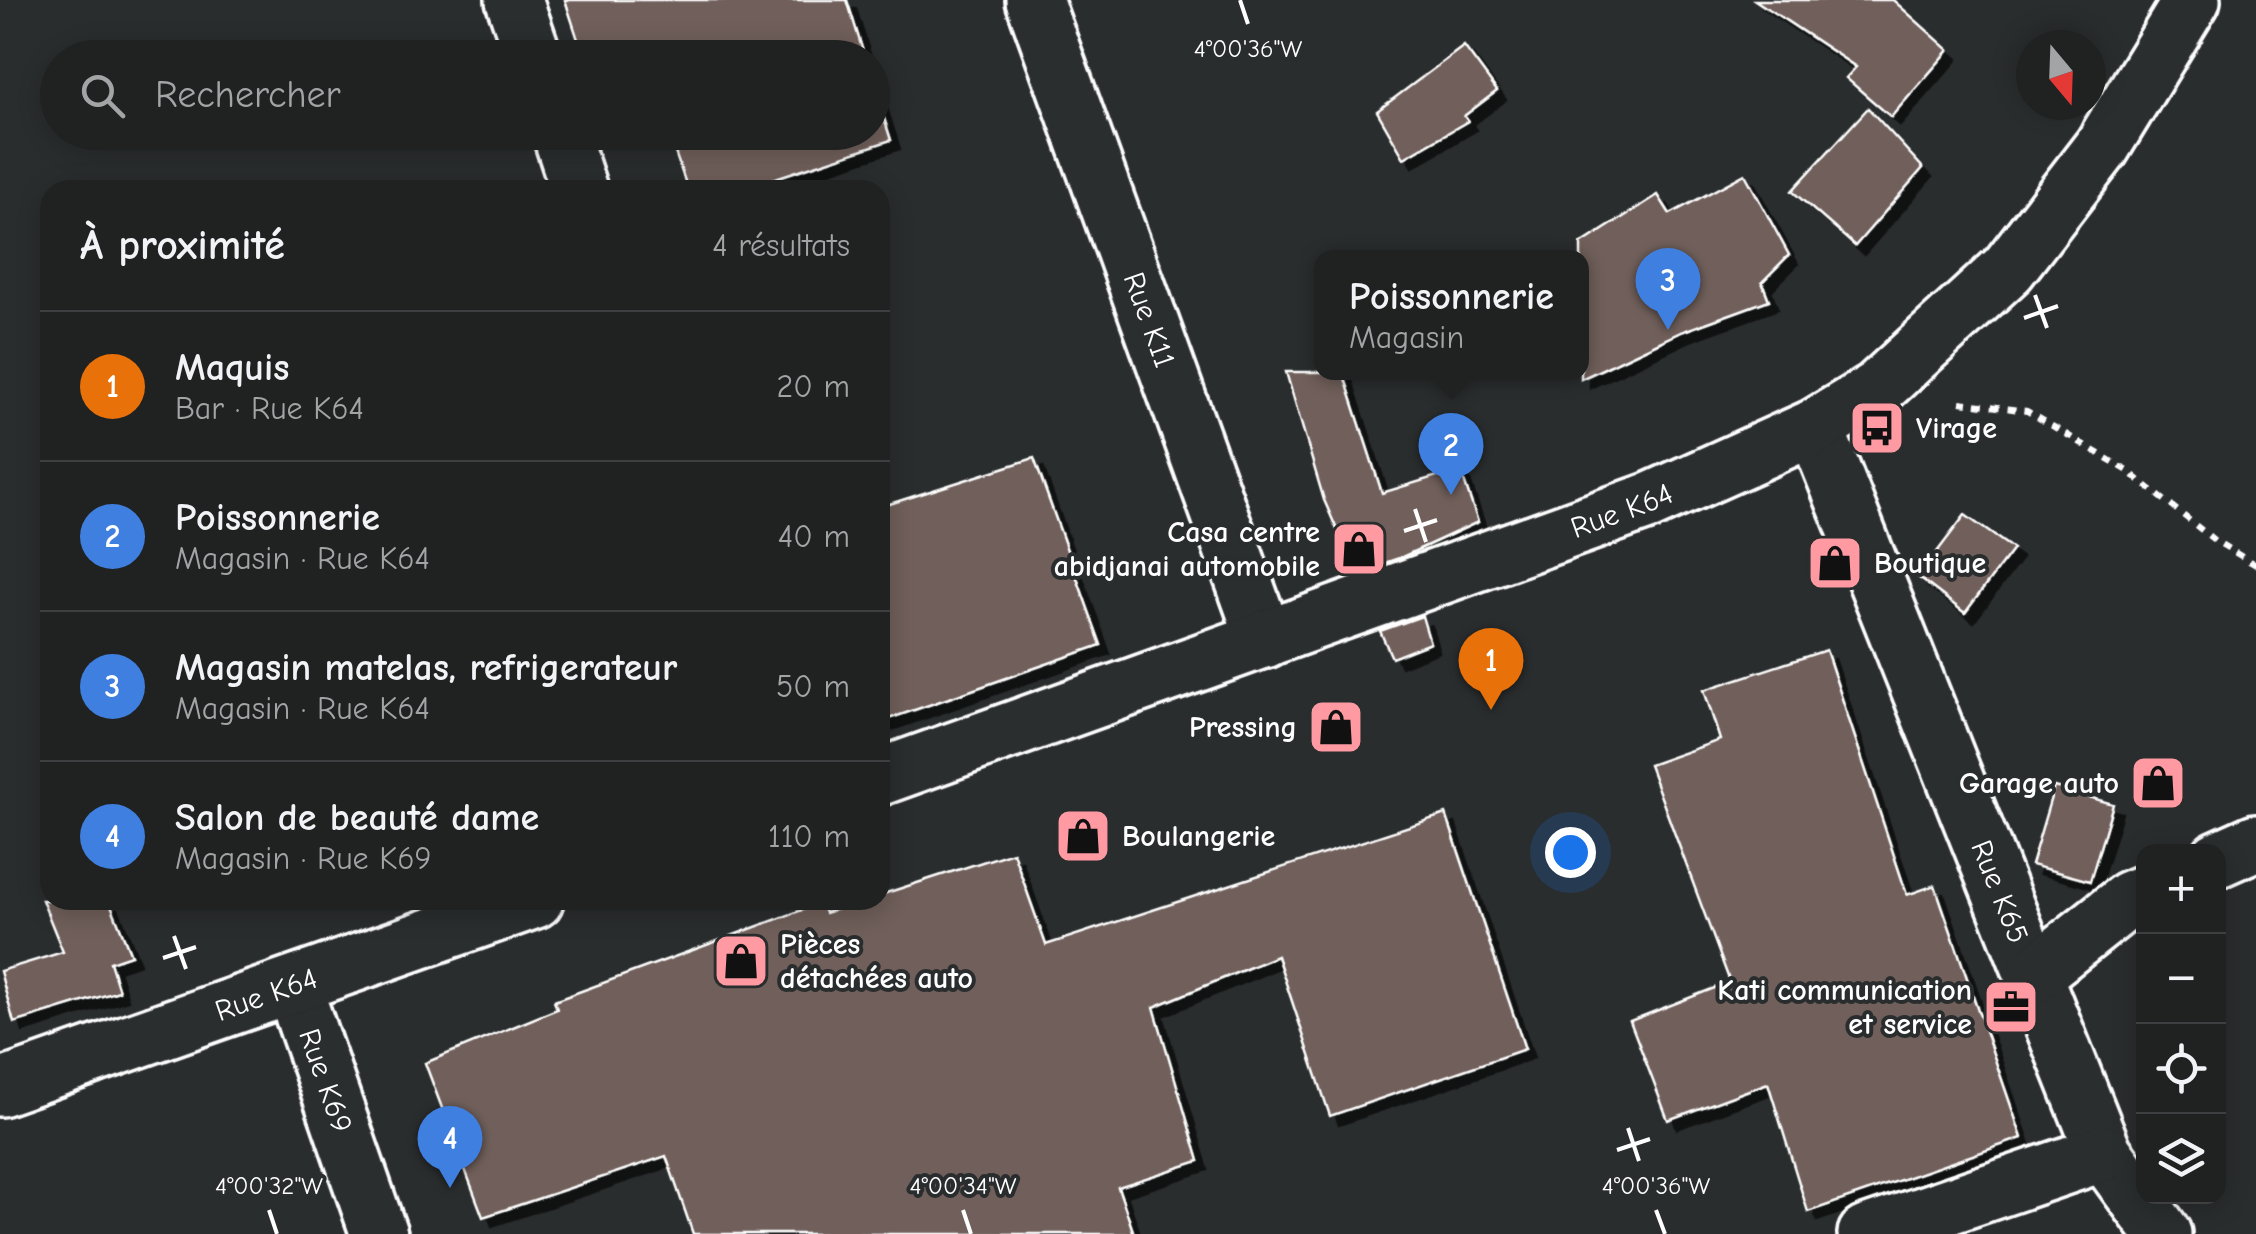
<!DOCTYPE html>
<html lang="fr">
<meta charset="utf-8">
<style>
body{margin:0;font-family:"Comic Neue",sans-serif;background:#282a2a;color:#f1f3f6}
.controls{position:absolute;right:30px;bottom:30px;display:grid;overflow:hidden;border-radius:20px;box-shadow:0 5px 25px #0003}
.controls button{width:90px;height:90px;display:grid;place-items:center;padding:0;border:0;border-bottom:2px solid #3d3f40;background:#202222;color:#f1f3f6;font:50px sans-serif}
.compass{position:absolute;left:2016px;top:30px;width:90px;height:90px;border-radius:50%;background:#202222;box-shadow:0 5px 25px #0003;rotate:161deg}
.you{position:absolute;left:1570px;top:852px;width:35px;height:35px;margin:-25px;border:8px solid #fff;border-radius:50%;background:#1a73e8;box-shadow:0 0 0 15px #1a73e833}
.badge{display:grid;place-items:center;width:65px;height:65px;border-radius:50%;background:#db2777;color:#fff;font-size:32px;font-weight:700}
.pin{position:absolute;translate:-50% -82px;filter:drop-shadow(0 2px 5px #0008)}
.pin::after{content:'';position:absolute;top:52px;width:35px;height:30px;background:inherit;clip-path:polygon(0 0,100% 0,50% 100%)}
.popup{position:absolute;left:1314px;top:250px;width:275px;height:130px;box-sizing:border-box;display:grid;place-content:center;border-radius:20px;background:#202222;filter:drop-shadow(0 2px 8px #0005);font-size:32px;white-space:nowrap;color:#a2a4a5}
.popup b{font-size:38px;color:#f1f3f6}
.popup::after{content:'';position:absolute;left:50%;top:100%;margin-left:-20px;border:20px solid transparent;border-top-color:#202222}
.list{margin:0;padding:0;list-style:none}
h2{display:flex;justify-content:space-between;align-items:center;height:130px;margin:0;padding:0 40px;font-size:42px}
h2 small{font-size:32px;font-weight:400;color:#a2a4a5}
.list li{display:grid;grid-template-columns:65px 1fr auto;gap:30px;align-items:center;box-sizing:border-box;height:150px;padding:0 40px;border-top:2px solid #3d3f40}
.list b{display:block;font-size:38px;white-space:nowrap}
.list p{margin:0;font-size:32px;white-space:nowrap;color:#a2a4a5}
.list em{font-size:32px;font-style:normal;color:#a2a4a5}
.icon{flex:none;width:55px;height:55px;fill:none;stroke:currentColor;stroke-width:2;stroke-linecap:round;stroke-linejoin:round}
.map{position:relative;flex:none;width:2256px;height:1234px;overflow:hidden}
.search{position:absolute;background:#202222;box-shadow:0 5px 25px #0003;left:40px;top:40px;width:850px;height:110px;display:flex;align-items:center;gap:25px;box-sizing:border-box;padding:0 35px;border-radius:55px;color:#a2a4a5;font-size:38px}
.panel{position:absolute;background:#202222;box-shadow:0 5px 25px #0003;left:40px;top:180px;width:850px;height:730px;border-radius:30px}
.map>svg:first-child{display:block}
.building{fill:#705e5a;stroke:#fff;stroke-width:2.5;filter:url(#shadow)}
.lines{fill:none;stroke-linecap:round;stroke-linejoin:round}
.minor-casing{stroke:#fff;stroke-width:62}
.path{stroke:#fff;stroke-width:6;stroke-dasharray:8 8;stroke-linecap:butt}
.minor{stroke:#2a2d2e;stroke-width:55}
.ticks{fill:none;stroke:#fff;stroke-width:4}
.labels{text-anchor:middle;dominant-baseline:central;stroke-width:8;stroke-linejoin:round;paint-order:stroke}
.street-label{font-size:30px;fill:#fff;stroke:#2a2d2e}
.poi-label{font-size:30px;font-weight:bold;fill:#fff;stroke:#2a2d2e;text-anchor:start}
.ticks-label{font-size:25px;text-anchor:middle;fill:#fff;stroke:#2a2d2e;stroke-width:8;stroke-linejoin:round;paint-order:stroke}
</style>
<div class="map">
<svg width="2256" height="1234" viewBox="0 0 2256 1234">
<defs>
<filter id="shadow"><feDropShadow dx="9" dy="9" stdDeviation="0" flood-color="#0009"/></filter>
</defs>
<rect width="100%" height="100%" fill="#2a2d2e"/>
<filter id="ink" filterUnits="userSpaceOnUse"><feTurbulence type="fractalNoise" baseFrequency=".01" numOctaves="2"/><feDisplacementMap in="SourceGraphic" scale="20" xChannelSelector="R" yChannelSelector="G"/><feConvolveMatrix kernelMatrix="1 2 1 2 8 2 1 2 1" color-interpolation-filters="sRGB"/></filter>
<g filter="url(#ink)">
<g class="building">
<path d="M565,0H847L865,58H584Z"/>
<path d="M1755,0H1893L1949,50L1891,117L1846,78L1856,67Z"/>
<path d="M1464,46L1497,91L1464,116L1468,121L1404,158L1377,111Z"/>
<path d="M872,81L891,140L739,190H688L668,132H872Z"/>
<path d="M1868,108L1923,168L1855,246L1792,191Z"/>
<path d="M1745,174L1789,255L1762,282L1769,300L1681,332L1581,379V244L1658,195L1670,214Z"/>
<path d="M1286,372H1343L1382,493L1460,469L1478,522L1402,557L1356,573L1324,500Z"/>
<path d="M1034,458L1101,645L880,722V507Z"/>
<path d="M1965,515L2013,549L1965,613L1918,577Z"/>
<path d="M1422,616L1430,643L1392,658L1380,631Z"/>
<path d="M1826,650L1907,895L1935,885L2022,1138L1808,1212L1768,1083L1668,1120L1630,1021L1730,982L1649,765L1720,740L1704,690Z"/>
<path d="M2054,787L2113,804L2090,881L2031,865Z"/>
<path d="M1446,814L1525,1049L1330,1116L1277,956L1154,1007L1199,1161L1118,1187L1134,1234H693L666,1156L483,1217L425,1063L557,1009L554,1001L821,903L825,913L866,900H880V895L1013,852L1046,945Z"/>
<path d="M42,900H109L131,955L110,962L119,991L14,1023L0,971L63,952Z"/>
</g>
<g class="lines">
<g class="minor-casing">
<g id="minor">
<path d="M514,0L534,58"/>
<path id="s1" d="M1034,0L1265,640"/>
<path d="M560,132L579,190"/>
<path id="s2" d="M1815,427L2104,1153L2163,1234"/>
<path id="s3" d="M880,777L1650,501L1815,427L1876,390L2008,269L2102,147L2192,0"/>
<path d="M2218,859L2256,842"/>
<path d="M2032,976L2129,899L2144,893"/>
<path id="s4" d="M293,986L379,1234"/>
<path id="s5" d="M0,1088L535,900"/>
<path d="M1866,1234L2104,1153"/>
</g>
</g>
<path class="path" d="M1960,402L2027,411L2128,471L2214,540L2256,565"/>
<use href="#minor" class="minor"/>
</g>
</g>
<path class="ticks" d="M1240,0L1248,24M2035,295L2047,328M2024,318L2058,306M1415,509L1426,542M1404,531L1437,520M174,936L186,969M163,958L196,947M1628,1128L1639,1161M1617,1150L1650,1139M269,1210L277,1234M963,1210L971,1234M1656,1210L1665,1234"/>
<defs>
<g id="bus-square" transform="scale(2.875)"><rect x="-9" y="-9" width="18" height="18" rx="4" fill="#ff9aa2" stroke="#2a2d2e"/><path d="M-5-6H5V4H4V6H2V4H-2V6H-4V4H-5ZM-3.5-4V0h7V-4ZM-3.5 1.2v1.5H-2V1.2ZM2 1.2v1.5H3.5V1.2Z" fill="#111"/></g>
<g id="shop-square" transform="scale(2.875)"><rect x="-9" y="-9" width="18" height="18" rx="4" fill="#ff9aa2" stroke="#2a2d2e"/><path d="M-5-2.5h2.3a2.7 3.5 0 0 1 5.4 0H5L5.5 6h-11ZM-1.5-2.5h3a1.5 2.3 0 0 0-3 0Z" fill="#111"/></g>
<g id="office-square" transform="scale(2.875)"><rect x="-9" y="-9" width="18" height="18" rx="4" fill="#ff9aa2" stroke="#2a2d2e"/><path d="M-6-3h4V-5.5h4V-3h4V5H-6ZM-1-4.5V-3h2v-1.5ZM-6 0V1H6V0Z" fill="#111"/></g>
</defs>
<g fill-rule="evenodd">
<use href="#bus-square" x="1877" y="428"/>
<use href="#shop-square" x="1359" y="549"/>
<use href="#shop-square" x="1835" y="563"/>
<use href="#shop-square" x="1336" y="727"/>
<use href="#shop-square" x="2158" y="783"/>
<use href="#shop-square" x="1083" y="836"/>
<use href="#shop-square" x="741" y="961"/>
<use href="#office-square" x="2011" y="1007"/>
</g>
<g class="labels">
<g class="street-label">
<text stroke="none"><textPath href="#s1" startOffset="340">Rue K11</textPath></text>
<text stroke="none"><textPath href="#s3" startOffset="788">Rue K64</textPath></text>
<text stroke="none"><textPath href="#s2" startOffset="500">Rue K65</textPath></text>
<text stroke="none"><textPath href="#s5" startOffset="282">Rue K64</textPath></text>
<text stroke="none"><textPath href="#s4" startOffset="100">Rue K69</textPath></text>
</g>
<g class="poi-label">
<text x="1916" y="428">Virage</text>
<text x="1320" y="532" text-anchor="end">Casa centre<tspan x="1320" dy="34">abidjanai automobile</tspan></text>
<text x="1874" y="563">Boutique</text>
<text x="1297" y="727" text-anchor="end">Pressing</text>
<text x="2119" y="783" text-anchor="end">Garage auto</text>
<text x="1122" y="836">Boulangerie</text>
<text x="780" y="944">Pièces<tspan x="780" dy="34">détachées auto</tspan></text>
<text x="1972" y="990" text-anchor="end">Kati communication<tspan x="1972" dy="34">et service</tspan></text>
</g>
</g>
<g class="ticks-label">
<text x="1248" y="57">4°00'36"W</text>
<text x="269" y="1194">4°00'32"W</text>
<text x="963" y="1194">4°00'34"W</text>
<text x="1656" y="1194">4°00'36"W</text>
</g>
</svg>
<div class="controls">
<button>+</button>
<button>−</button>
<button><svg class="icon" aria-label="locate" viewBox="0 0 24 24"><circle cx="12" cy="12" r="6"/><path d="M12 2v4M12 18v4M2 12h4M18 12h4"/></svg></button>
<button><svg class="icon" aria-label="layers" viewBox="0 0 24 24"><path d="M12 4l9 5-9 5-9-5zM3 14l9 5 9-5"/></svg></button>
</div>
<svg class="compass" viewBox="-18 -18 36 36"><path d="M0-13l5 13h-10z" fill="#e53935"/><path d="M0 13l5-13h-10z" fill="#a2a4a5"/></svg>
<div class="you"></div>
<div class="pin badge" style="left:1491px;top:710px;background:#e8710a">1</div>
<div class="pin badge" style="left:1451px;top:495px;background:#3f7fe0">2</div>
<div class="popup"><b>Poissonnerie</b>Magasin</div>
<div class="pin badge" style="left:1668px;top:330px;background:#3f7fe0">3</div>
<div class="pin badge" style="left:450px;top:1188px;background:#3f7fe0">4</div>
<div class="search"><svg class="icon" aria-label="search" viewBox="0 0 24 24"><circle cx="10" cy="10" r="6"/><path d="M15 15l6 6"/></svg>Rechercher</div>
<section class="panel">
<h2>À proximité<small>4 résultats</small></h2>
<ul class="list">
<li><span class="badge" style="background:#e8710a">1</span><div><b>Maquis</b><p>Bar · Rue K64</p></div><em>20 m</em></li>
<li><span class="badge" style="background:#3f7fe0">2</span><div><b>Poissonnerie</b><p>Magasin · Rue K64</p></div><em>40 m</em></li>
<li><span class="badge" style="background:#3f7fe0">3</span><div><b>Magasin matelas, refrigerateur</b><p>Magasin · Rue K64</p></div><em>50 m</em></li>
<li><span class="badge" style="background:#3f7fe0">4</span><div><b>Salon de beauté dame</b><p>Magasin · Rue K69</p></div><em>110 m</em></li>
</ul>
</section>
</div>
